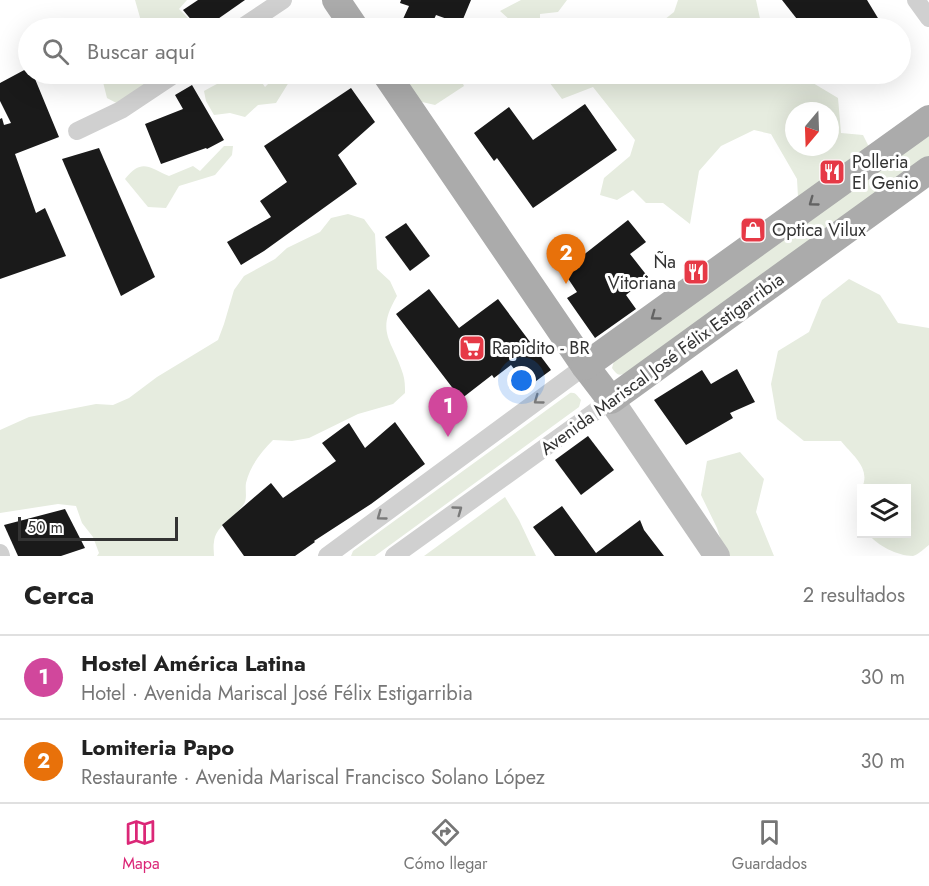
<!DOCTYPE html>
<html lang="es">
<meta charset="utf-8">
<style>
body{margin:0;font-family:Jost,sans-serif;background:#f6f6f6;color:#222}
.controls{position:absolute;right:18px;bottom:18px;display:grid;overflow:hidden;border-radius:0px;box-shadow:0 6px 24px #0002}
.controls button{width:54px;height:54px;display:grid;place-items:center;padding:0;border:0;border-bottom:2px solid #e0e0e0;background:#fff;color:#222;font:30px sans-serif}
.compass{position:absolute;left:785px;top:102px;width:54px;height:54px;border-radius:50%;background:#fff;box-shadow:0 6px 24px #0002;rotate:199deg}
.scale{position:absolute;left:18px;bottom:15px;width:160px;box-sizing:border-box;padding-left:6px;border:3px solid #333;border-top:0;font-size:16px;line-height:21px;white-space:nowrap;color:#333;-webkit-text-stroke:4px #fff;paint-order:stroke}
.you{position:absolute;left:522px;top:381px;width:21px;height:21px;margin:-15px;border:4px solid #fff;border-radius:50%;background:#1a73e8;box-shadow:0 0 0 9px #1a73e833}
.badge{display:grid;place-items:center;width:39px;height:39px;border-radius:50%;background:#db2777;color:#fff;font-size:20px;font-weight:700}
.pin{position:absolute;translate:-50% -50px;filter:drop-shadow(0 2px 3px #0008)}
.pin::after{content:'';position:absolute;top:32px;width:21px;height:18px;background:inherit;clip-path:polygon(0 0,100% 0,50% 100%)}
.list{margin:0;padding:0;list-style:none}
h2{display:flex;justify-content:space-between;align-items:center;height:78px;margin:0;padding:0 24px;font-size:26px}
h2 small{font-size:20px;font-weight:400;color:#767676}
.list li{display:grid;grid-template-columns:39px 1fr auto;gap:18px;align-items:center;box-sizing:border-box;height:84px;padding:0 24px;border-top:2px solid #e0e0e0}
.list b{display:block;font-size:22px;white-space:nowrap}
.list p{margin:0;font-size:20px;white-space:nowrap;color:#767676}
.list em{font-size:20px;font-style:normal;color:#767676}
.icon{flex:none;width:33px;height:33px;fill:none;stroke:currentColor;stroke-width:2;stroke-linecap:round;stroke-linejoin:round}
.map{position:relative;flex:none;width:929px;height:556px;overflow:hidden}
.search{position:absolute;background:#fff;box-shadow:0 6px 24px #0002;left:18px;right:18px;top:18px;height:66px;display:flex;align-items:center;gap:15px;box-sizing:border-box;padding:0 21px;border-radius:33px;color:#767676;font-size:22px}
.sheet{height:246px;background:#fff}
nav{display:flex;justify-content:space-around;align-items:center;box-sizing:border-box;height:84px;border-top:2px solid #e0e0e0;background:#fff;font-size:16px;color:#767676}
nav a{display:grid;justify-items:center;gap:3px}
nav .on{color:#db2777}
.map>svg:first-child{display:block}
.green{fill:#e6ecdf;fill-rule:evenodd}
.building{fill:#1a1a1a}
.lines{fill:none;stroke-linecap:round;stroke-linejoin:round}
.street{stroke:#d0d0d0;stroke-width:18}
.secondary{stroke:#bdbdbd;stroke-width:26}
.primary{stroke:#ababab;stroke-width:28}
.oneway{stroke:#636363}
.oneway2{stroke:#7a7a7a}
.labels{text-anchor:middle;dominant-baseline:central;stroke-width:6;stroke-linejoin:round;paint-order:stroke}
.poi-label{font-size:18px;fill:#333;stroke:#fff;text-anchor:start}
.street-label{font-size:18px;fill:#333;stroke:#fff}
</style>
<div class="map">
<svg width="929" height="556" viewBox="0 0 929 556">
<rect width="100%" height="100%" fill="#fff"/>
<g class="green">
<path d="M135,0H187L179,9L198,28H133L141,21Z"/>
<path d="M521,0H567L558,12L540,14V28H515L510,20L500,11Z"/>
<path d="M678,0H756L762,28H654L674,12Z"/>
<path d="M101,74H167L122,106L107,98Z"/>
<path d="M256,74L265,87L278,74H294L276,103L258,105L245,117L230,113L214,115L206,101L204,91C221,81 236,75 256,74Z"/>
<path d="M388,74H458L464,86L435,105L418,101Z"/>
<path d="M543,74H806L808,80L838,98L841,133L863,135L871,151L798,197L797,179L771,134L754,130L721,146L699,171L690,224L663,203H646L633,190L617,200L600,195L604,178L630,156L635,140L593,87L562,99ZM794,111H830V147H794Z"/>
<path d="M929,135V156L624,374C617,376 616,373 612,368L614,361Z"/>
<path d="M224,146H233L232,155L215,175L179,186L166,208L148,207L125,179C142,158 148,167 169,176L193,166L200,171Z"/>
<path d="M348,214L364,219L375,234L377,269L390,281L397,296C375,333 392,339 403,374C405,380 405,387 405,393L393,404L358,414L309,438L292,441L273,440C261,452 250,466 246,483C245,489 247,496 245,502C237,517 216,524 214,542C213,546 214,552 214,556H97L99,553L93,537L82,523L76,506L58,504L0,513V430L29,417L96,404L113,405L129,398L157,377L218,340L224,324L234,290L244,276L275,259L287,248L320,232L331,218Z"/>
<path d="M849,279L880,295L898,323L929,328V545C925,548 918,555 913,556C897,556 877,545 868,534H906V488H862C871,468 853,456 841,441H804L777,419L771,384L778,351L809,332L822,300Z"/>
<path d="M570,393C576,392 577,396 581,400L579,407L375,556H351L353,551Z"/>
<path d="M740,452L764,479L756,512L774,556H726L717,528L701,495L707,461Z"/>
<path d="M505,497L519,520L536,556H424Z"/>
</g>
<g class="building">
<path d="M198,0H245L205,28H198L183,10Z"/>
<path d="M401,0H471L461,24L436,15L430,28H426L403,19L409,6L400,3Z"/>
<path d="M782,0H867L884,28H804Z"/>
<path d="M28,68V74H33L59,137L15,154L36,213L45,208L66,256L0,279V119L2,118L4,125L11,123L0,101V83Z"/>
<path d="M192,85L224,140L207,149L206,148L161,164L145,124L183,109L175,95Z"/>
<path d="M351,88L375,122L338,155L357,184L264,251L241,265L227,242L271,217L260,201L287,182L264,146Z"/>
<path d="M585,104L617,150L533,208L497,158L494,161L474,133L509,107L533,140Z"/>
<path d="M99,148L155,277L121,296L62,159Z"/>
<path d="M628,220L646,242L630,254L648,277L626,295L636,309L595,338L567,298L577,292L563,271Z"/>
<path d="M406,223L430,256L410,271L385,237Z"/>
<path d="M429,289L459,328L498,299L551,370L528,387L511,365L494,378L492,375L461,399L396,314Z"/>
<path d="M737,369L755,402L730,413L733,418L686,445L654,400L702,370L711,384Z"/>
<path d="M395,422L425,464L371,504L314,541L315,542L295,556H244L222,525L271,483L283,498L336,461L322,443L349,423L365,448Z"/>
<path d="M588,436L614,470L581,495L555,460Z"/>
<path d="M562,506L596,553L640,520L644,530L664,556H555L533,527Z"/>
<path d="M65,509L85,548L61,556H18L4,525Z"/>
</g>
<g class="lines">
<g class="street">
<path d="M916,0L929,18"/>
<path d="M241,28L283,0"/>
<path d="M77,131L121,110L175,74"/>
<path d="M0,553L1,556"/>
<path d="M327,556L585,366"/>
<path d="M394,556L611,400"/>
</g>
<path class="secondary" d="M611,400L717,556"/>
<g class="primary">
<path d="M336,0L355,28"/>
<path d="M386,74L585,366L611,400L929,170"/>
<path d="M585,366L929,119"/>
</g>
</g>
<defs><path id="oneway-chevron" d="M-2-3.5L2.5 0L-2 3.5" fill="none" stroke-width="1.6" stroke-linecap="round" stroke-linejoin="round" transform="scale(1.5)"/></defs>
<g class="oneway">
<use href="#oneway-chevron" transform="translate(813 202) rotate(144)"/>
<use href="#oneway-chevron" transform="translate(655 316) rotate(144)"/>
</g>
<g class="oneway2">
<use href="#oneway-chevron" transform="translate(538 400) rotate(144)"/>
<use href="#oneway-chevron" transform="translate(458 510) rotate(-36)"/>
<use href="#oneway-chevron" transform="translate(381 516) rotate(144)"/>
</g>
<defs>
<g id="restaurant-square" transform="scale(1.35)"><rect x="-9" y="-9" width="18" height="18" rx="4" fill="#e63946" stroke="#fff"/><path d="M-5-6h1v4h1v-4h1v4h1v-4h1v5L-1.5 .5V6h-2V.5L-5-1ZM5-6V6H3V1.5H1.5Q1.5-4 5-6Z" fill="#fff"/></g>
<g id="shop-square" transform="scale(1.35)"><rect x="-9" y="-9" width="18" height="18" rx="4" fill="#e63946" stroke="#fff"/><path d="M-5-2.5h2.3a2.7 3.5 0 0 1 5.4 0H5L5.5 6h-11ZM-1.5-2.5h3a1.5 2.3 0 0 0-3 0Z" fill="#fff"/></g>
<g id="supermarket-square" transform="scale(1.35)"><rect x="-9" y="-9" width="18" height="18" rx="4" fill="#e63946" stroke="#fff"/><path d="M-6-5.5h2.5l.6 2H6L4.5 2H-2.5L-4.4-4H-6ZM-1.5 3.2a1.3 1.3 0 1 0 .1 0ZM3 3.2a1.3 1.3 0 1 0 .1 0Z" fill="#fff"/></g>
</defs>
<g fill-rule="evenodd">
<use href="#restaurant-square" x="832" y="172"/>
<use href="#shop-square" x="753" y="230"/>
<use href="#restaurant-square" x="696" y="272"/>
<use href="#supermarket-square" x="472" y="348"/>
</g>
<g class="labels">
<g class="poi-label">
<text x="852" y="162">Polleria<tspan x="852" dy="21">El Genio</tspan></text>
<text x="772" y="230">Optica Vilux</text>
<text x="676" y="262" text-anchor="end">Ña<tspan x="676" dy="21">Vitoriana</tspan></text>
<text x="492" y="348">Rapidito - BR</text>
</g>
<g class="street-label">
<text transform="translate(662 364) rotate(-36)">Avenida Mariscal José Félix Estigarribia</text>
</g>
</g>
</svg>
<div class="controls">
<button><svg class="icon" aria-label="layers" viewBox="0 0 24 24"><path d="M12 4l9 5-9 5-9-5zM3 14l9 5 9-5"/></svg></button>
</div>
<svg class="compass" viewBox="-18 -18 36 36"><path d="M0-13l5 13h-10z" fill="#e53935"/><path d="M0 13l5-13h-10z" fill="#767676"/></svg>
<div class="scale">50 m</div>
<div class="you"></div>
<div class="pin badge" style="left:448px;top:437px;background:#d1479c">1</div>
<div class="pin badge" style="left:566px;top:284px;background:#e8710a">2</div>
<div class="search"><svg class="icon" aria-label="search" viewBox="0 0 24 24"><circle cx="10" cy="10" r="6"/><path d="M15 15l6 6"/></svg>Buscar aquí</div>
</div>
<section class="sheet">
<h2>Cerca<small>2 resultados</small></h2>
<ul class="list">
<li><span class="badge" style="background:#d1479c">1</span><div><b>Hostel América Latina</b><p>Hotel · Avenida Mariscal José Félix Estigarribia</p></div><em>30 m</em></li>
<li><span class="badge" style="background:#e8710a">2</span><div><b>Lomiteria Papo</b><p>Restaurante · Avenida Mariscal Francisco Solano López</p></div><em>30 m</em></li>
</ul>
</section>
<nav>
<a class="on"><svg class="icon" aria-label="map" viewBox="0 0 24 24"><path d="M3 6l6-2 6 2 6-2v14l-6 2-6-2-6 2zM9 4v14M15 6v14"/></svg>Mapa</a>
<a><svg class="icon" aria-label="directions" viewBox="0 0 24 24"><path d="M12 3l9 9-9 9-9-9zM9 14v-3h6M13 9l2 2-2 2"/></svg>Cómo llegar</a>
<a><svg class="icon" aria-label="saved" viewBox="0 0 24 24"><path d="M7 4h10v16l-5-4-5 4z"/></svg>Guardados</a>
</nav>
